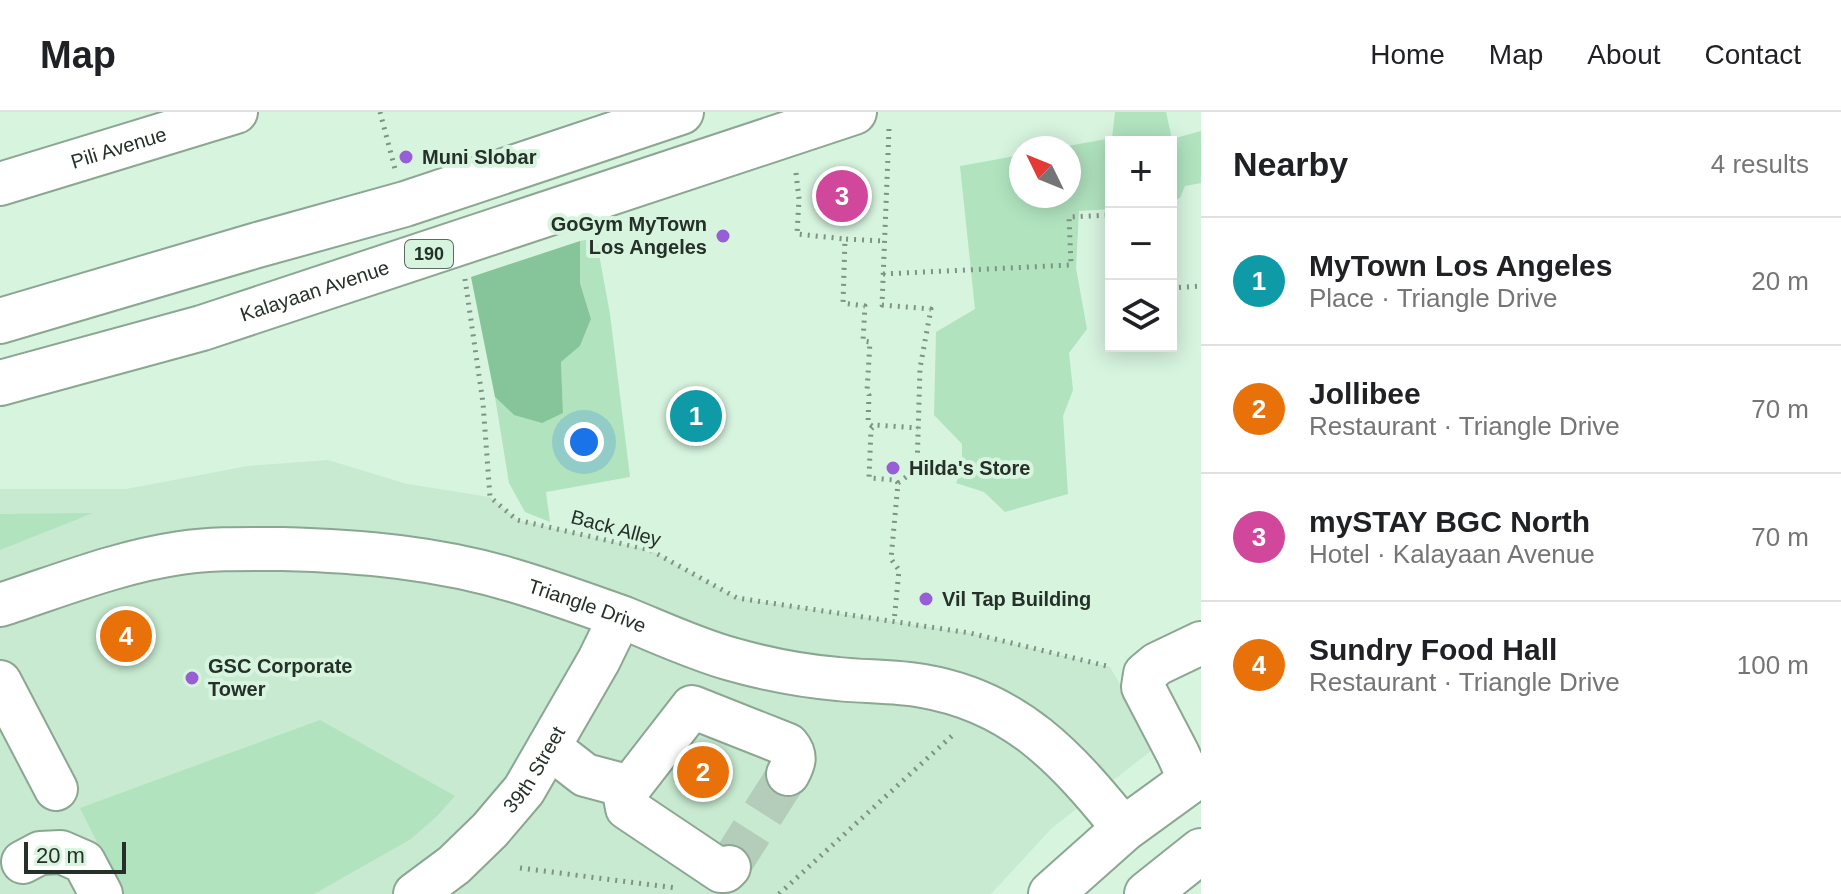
<!DOCTYPE html>
<meta charset="utf-8">
<style>
body{margin:0;font-family:Helvetica,sans-serif;background:#f6f6f6;color:#202124}
.controls{position:absolute;right:24px;top:24px;display:grid;overflow:hidden;border-radius:0px;box-shadow:0 4px 20px #0003}
.controls button{width:72px;height:72px;display:grid;place-items:center;padding:0;border:0;border-bottom:2px solid #e0e0e0;background:#fff;color:#202124;font:40px sans-serif}
.compass{position:absolute;left:1009px;top:24px;width:72px;height:72px;border-radius:50%;background:#fff;box-shadow:0 4px 20px #0003;rotate:313deg}
.scale{position:absolute;left:24px;bottom:20px;width:102px;box-sizing:border-box;padding-left:8px;border:4px solid #253028;border-top:0;font-size:22px;line-height:28px;white-space:nowrap;color:#253028;-webkit-text-stroke:6px #d7f4df;paint-order:stroke}
.you{position:absolute;left:584px;top:330px;width:28px;height:28px;margin:-20px;border:6px solid #fff;border-radius:50%;background:#1a73e8;box-shadow:0 0 0 12px #1a73e833}
.badge{display:grid;place-items:center;width:52px;height:52px;border-radius:50%;background:#975ed6;color:#fff;font-size:26px;font-weight:700}
.pin{position:absolute;translate:-50% -50%;border:4px solid #fff;box-shadow:0 2px 8px #0006}
.list{margin:0;padding:0;list-style:none}
h2{display:flex;justify-content:space-between;align-items:center;height:104px;margin:0;padding:0 32px;font-size:34px}
h2 small{font-size:26px;font-weight:400;color:#757577}
.list li{display:grid;grid-template-columns:52px 1fr auto;gap:24px;align-items:center;box-sizing:border-box;height:128px;padding:0 32px;border-top:2px solid #e0e0e0}
.list b{display:block;font-size:30px;white-space:nowrap}
.list p{margin:0;font-size:26px;white-space:nowrap;color:#757577}
.list em{font-size:26px;font-style:normal;color:#757577}
.icon{flex:none;width:44px;height:44px;fill:none;stroke:currentColor;stroke-width:2;stroke-linecap:round;stroke-linejoin:round}
.map{position:relative;flex:none;width:1201px;height:782px;overflow:hidden}
header{display:flex;align-items:center;gap:48px;box-sizing:border-box;height:112px;padding:0 40px;background:#fff;border-bottom:2px solid #e0e0e0}
header strong{font-size:38px}
nav{display:flex;gap:44px;margin-inline-start:auto;font-size:28px}
main{display:flex}
aside{flex:1;background:#fff}
.map>svg:first-child{display:block}
.built{fill:#c7ead0}
.green{fill:#b1e3bf}
.forest{fill:#86c599}
.lines{fill:none;stroke-linecap:round;stroke-linejoin:round}
.minor-tunnel{stroke:#b3cdba;stroke-width:42;stroke-dasharray:42 21;stroke-linecap:butt}
.minor-casing{stroke:#8ba692;stroke-width:46}
.major-casing{stroke:#8ba692;stroke-width:48}
.path{stroke:#7f9384;stroke-width:5;stroke-dasharray:2 6;stroke-linecap:butt}
.minor{stroke:#fff;stroke-width:42}
.major{stroke:#fff;stroke-width:44}
.poi-dot{fill:#975ed6;stroke:#d7f4df;stroke-width:3}
.labels{text-anchor:middle;dominant-baseline:central;stroke-width:8;stroke-linejoin:round;paint-order:stroke}
.shield{fill:#d7f4df;stroke:#5a6b5f;stroke-width:2}
.shield-label{font-size:18px;font-weight:bold;fill:#253028}
.street-label{font-size:20px;fill:#253028;stroke:#d7f4df}
.poi-label{font-size:20px;font-weight:bold;fill:#253028;stroke:#d7f4df;text-anchor:start}
</style>
<header>
<strong>Map</strong>
<nav><a>Home</a><a>Map</a><a>About</a><a>Contact</a></nav>
</header>
<main>
<div class="map">
<svg width="1201" height="782" viewBox="0 0 1201 782">
<rect width="100%" height="100%" fill="#d7f4df"/>
<path class="built" d="M328,348L407,372L490,385L518,408L650,438L737,486L970,521L1110,555L1156,635L1052,716L991,782H0V377H126L248,354Z"/>
<g class="green">
<path d="M1115,0H1166L1172,27L1201,19V71L1185,74L1180,86L1171,89V30H1111V97L1079,99L1076,156L1087,217L1069,241L1073,278L1063,304L1068,382L1005,400L984,380L956,371L962,356V332L934,303L936,220L975,197L960,54L1021,43V84H1069V36H1057L1112,26Z"/>
<path d="M596,126L610,202L630,365L546,380L550,410L525,400L509,371L495,285L514,303L563,301L561,250L580,234L591,207L580,171V129Z"/>
<path d="M93,401L0,438V402Z"/>
<path d="M320,608L455,684L437,704L411,727L314,782H123L80,696Z"/>
</g>
<path class="forest" d="M580,129V171L591,207L580,234L561,250L563,301L542,311L514,303L495,285L471,165Z"/>
<g class="lines">
<path class="minor-tunnel" d="M729,755L788,662"/>
<g class="minor-casing">
<g id="minor">
<path id="s1" d="M0,72L236,0"/>
<path id="s2" d="M0,493C59,474 118,450 180,441C214,436 248,437 282,437C361,439 440,446 515,469C552,480 588,493 624,506C659,520 695,537 731,547C766,557 802,564 838,567C866,570 895,569 923,574C1017,590 1067,647 1124,717"/>
<path d="M0,570L56,677"/>
<path d="M549,635L585,663L630,675"/>
<path d="M1190,669L1178,642L1143,575L1145,562L1157,552L1201,531"/>
<path d="M23,750L40,741L61,740L84,750L101,782"/>
<path d="M729,755L725,759H721L627,696L625,685L630,675L692,595L788,633C797,644 794,651 788,662"/>
<path id="s3" d="M415,782L454,753L490,718L524,678L599,548L620,505"/>
</g>
</g>
<g class="major-casing">
<g id="major">
<path d="M0,209L254,134L405,92L681,0"/>
<path id="s4" d="M0,271L202,216L854,0"/>
<path d="M1051,782L1124,717L1190,669L1201,663"/>
<path d="M1147,782L1201,739"/>
</g>
</g>
<g class="path">
<path d="M380,0L395,57"/>
<path d="M889,17L882,193L931,197L920,256L917,357L898,371L891,447L899,458L894,510"/>
<path d="M796,61L799,87L797,122L845,127"/>
<path d="M883,162L1071,153L1069,105L1111,103"/>
<path d="M465,167L483,291L490,385L517,408L650,438L737,486L970,521L1111,555"/>
<path d="M1171,176L1201,174"/>
<path d="M872,314L868,311L869,283L867,279L870,230L863,229L865,194L843,191L845,127L884,129"/>
<path d="M898,371L896,368L869,366L871,317L875,313L918,316"/>
<path d="M520,756L676,776"/>
<path d="M779,782L955,621"/>
</g>
<use href="#minor" class="minor"/>
<use href="#major" class="major"/>
</g>
<g class="poi-dot">
<circle cx="406" cy="45" r="8"/>
<circle cx="723" cy="124" r="8"/>
<circle cx="893" cy="356" r="8"/>
<circle cx="926" cy="487" r="8"/>
<circle cx="192" cy="566" r="8"/>
</g>
<g class="labels">
<rect class="shield" x="405" y="128" width="48" height="28" rx="6"/>
<g class="shield-label">
<text x="429" y="142">190</text>
</g>
<g class="street-label">
<text stroke="none"><textPath href="#s1" startOffset="124">Pili Avenue</textPath></text>
<text stroke="none"><textPath href="#s4" startOffset="328">Kalayaan Avenue</textPath></text>
<text transform="translate(616 416) rotate(15)">Back Alley</text>
<text stroke="none"><textPath href="#s2" startOffset="602">Triangle Drive</textPath></text>
<text stroke="none"><textPath href="#s3" startOffset="174">39th Street</textPath></text>
</g>
<g class="poi-label">
<text x="422" y="45">Muni Slobar</text>
<text x="707" y="112" text-anchor="end">GoGym MyTown<tspan x="707" dy="23">Los Angeles</tspan></text>
<text x="909" y="356">Hilda's Store</text>
<text x="942" y="487">Vil Tap Building</text>
<text x="208" y="554">GSC Corporate<tspan x="208" dy="23">Tower</tspan></text>
</g>
</g>
</svg>
<div class="controls">
<button>+</button>
<button>−</button>
<button><svg class="icon" aria-label="layers" viewBox="0 0 24 24"><path d="M12 4l9 5-9 5-9-5zM3 14l9 5 9-5"/></svg></button>
</div>
<svg class="compass" viewBox="-18 -18 36 36"><path d="M0-13l5 13h-10z" fill="#e53935"/><path d="M0 13l5-13h-10z" fill="#757577"/></svg>
<div class="scale">20 m</div>
<div class="you"></div>
<div class="pin badge" style="left:696px;top:304px;background:#0f9aa8">1</div>
<div class="pin badge" style="left:703px;top:660px;background:#e8710a">2</div>
<div class="pin badge" style="left:842px;top:84px;background:#d1479c">3</div>
<div class="pin badge" style="left:126px;top:524px;background:#e8710a">4</div>
</div>
<aside>
<h2>Nearby<small>4 results</small></h2>
<ul class="list">
<li><span class="badge" style="background:#0f9aa8">1</span><div><b>MyTown Los Angeles</b><p>Place · Triangle Drive</p></div><em>20 m</em></li>
<li><span class="badge" style="background:#e8710a">2</span><div><b>Jollibee</b><p>Restaurant · Triangle Drive</p></div><em>70 m</em></li>
<li><span class="badge" style="background:#d1479c">3</span><div><b>mySTAY BGC North</b><p>Hotel · Kalayaan Avenue</p></div><em>70 m</em></li>
<li><span class="badge" style="background:#e8710a">4</span><div><b>Sundry Food Hall</b><p>Restaurant · Triangle Drive</p></div><em>100 m</em></li>
</ul>
</aside>
</main>
